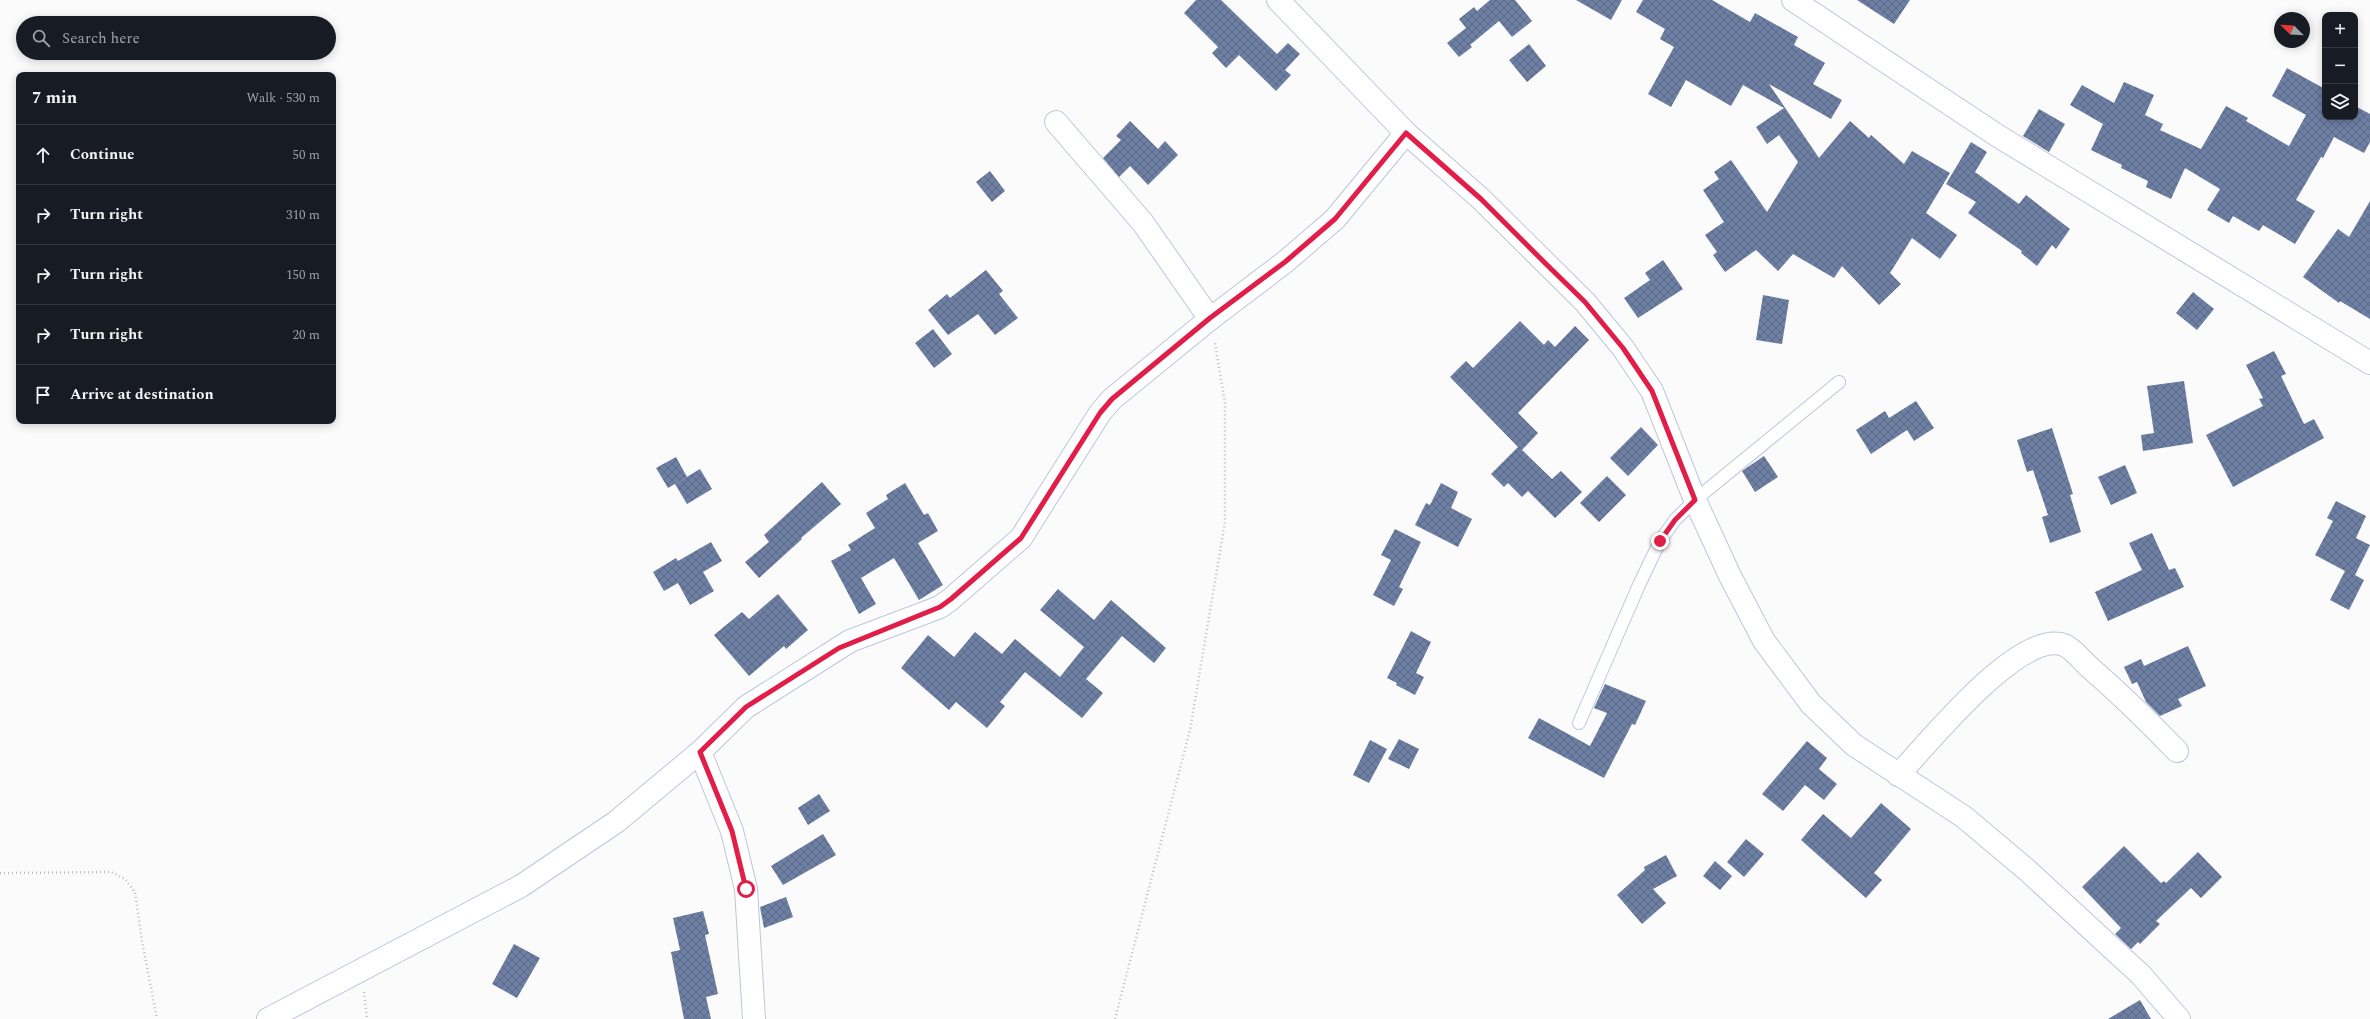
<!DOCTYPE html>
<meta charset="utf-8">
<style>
body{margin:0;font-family:Spectral,serif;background:#242831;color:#f1f3f6}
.controls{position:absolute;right:12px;top:12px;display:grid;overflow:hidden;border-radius:8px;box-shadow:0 2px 10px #0003}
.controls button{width:36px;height:36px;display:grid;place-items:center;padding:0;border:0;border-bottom:1px solid #363941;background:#171b24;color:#f1f3f6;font:20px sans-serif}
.compass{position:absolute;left:2274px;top:12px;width:36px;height:36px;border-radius:50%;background:#171b24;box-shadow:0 2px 10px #0003;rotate:294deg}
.stop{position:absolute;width:12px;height:12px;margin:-9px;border:3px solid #e11d48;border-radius:50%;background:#fff}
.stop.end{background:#e11d48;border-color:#fff;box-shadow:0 1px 4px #0008}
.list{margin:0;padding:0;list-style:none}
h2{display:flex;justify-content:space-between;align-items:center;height:52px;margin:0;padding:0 16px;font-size:17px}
h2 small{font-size:13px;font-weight:400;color:#9ea1a6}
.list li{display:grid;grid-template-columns:26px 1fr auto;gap:12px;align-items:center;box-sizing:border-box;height:60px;padding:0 16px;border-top:1px solid #363941}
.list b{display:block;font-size:15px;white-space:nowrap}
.list em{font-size:13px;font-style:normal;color:#9ea1a6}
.icon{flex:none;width:22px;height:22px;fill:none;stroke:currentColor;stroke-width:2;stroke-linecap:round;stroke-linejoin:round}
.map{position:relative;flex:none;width:2370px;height:1019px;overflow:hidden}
.search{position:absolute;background:#171b24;box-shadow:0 2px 10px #0003;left:16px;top:16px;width:320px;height:44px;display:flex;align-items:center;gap:10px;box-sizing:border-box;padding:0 14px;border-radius:22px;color:#9ea1a6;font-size:15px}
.panel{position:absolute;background:#171b24;box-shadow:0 2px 10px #0003;left:16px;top:72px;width:320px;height:352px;border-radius:8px}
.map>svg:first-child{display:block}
.building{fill:url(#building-cross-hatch)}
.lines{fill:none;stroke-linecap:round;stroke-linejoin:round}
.lane-casing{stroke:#bcc6dc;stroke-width:14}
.street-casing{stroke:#bcc6dc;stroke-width:24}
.highway-casing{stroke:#bcc6dc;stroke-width:24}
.path{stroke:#bcbec0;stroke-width:2.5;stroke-dasharray:1 3;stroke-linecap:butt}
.lane{stroke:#fff;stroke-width:12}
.street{stroke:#fff;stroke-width:22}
.highway{stroke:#fff;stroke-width:22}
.route{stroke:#e11d48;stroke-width:5}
</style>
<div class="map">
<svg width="2370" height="1019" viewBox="0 0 2370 1019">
<defs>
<pattern id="building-cross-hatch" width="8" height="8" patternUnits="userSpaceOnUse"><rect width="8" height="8" fill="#6e7fa4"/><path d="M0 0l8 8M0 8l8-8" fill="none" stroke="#5b6987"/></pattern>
</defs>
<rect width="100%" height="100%" fill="#fbfbfb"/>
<g class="building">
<path d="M1196,0H1221L1277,54L1288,43L1300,54L1285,70L1291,75L1276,91L1239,55L1226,68L1212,53L1218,47L1184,13Z"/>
<path d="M1490,0H1515L1532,21L1512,37L1499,21L1470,45L1472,47L1459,57L1447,43L1466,28L1459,19L1474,7L1477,11Z"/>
<path d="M1576,0H1622L1611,20Z"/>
<path d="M1643,0H1712L1750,22L1755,13L1798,37L1794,45L1825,63L1813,84L1842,100L1831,119L1769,84L1819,158L1850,121L1869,138L1871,135L1904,164L1912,151L1950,173L1926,213L1957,235L1940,259L1912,238L1890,273L1901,284L1879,305L1842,266L1834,278L1793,254L1778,271L1756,250L1725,272L1713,255L1717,252L1705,235L1724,222L1703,190L1719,179L1714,172L1731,160L1767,212L1798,162L1779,135L1767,144L1756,127L1784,108L1743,85L1731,106L1686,80L1671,107L1648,94L1674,47L1660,39L1665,29L1636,12Z"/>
<path d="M1857,0H1910L1894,24Z"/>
<path d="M1529,44L1546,66L1527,82L1509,60Z"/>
<path d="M2287,68L2325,89V117H2355V106L2370,114V142L2364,153L2334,137L2323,158L2321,157L2296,200L2315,211L2295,244L2263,225L2259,231L2233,216L2229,223L2207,210L2220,189L2185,168L2171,199L2146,187L2148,181L2121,168L2122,165L2091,150L2103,124L2070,105L2082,85L2114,103L2124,82L2154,95L2145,115L2163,124L2160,130L2201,149L2226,106L2248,118L2246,121L2289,146L2306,115L2272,96Z"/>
<path d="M2039,109L2065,124L2049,152L2023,136Z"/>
<path d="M1130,121L1158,149L1165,141L1178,155L1148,185L1130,166L1119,177L1103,158L1121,140L1116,136Z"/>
<path d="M1971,142L1987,152L1975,172L2019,204L2026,195L2070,229L2056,249L2052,245L2037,266L2021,253L2022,251L1968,213L1976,202L1946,184Z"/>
<path d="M990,171L1005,191L992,202L976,182Z"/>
<path d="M2370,201V319L2340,301L2339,303L2303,277L2338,229L2349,237Z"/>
<path d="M1663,260L1683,289L1638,318L1624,298L1650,280L1645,273Z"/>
<path d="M986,270L1003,291L999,294L1018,318L995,335L978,314L948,335L928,310L947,294L950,298Z"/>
<path d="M2193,292L2214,309L2197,330L2176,313Z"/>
<path d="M1763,295L1789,300L1782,344L1756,340Z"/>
<path d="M1520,321L1544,345L1548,340L1555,347L1575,326L1589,340L1518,413L1538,433L1522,450L1552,479L1561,471L1582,492L1555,518L1528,491L1522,497L1508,483L1504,487L1491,474L1518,447L1450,377L1466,361L1473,368Z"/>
<path d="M933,329L952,354L934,368L915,343Z"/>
<path d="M2274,351L2286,374L2281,376L2304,424L2314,419L2324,438L2233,487L2206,435L2263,406L2259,399L2263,398L2246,365Z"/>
<path d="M2184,381L2193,443L2143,451L2141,435L2154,433L2147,386Z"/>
<path d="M1916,401L1934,428L1914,441L1907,430L1871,454L1856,430L1885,411L1889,418Z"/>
<path d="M1641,427L1658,445L1628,476L1610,458Z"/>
<path d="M2052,428L2073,494L2070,495L2081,532L2050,543L2042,517L2048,515L2033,470L2027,472L2017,440Z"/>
<path d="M1764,456L1778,477L1755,492L1742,471Z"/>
<path d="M676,457L687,477L668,488L656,468Z"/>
<path d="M2125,465L2137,493L2111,505L2098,477Z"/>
<path d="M700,469L712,489L687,504L675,484Z"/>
<path d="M1607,476L1626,495L1599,522L1580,503Z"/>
<path d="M822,482L841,504L801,538L802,539L759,578L745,562L769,542L764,535Z"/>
<path d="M905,483L924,515L928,513L938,531L918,543L943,585L919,600L894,558L861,578L876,604L859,614L831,561L851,550L848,545L875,528L866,513L888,499L886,495Z"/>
<path d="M1441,483L1458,492L1451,508L1472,519L1458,547L1415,525L1426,503L1430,505Z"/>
<path d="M2336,501L2366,516L2356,538L2370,545L2355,575L2364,580L2349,610L2330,600L2345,571L2315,555L2333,521L2327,518Z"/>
<path d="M1395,529L1421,542L1399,587L1403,589L1394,606L1373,595L1391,560L1381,555Z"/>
<path d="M2152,533L2169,570L2175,568L2184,587L2108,621L2095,592L2142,570L2129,543Z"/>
<path d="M711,542L722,561L703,572L714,591L690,605L678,583L664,591L653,572L676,558L678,561Z"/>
<path d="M1058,589L1094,620L1111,600L1166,648L1154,663L1122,636L1086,679L1103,693L1082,718L1025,672L1000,702L1005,706L987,728L956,702L949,710L901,668L928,635L954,657L975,632L1002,654L1015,639L1060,677L1084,647L1040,610Z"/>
<path d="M778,594L808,630L786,649L784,646L749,676L714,635L742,612L749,619Z"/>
<path d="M1411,631L1431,642L1416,673L1424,677L1415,695L1396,685L1397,683L1387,678Z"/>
<path d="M2188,646L2206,686L2178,699L2182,706L2160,716L2146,702L2137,682L2132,684L2124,667L2141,659L2144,666Z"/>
<path d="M1605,684L1646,701L1635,725L1632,724L1604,778L1528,738L1539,718L1590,746L1607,713L1594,708Z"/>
<path d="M1399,739L1419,749L1409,769L1388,759Z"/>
<path d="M1370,740L1387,749L1369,783L1353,775Z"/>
<path d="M1807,741L1827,758L1819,769L1837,784L1824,800L1805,785L1783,811L1762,794Z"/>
<path d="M819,794L830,811L808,825L798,808Z"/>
<path d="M1881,803L1911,829L1874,873L1882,880L1866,898L1801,840L1823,814L1851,838Z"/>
<path d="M823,834L836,855L783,885L771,866Z"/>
<path d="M1746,839L1764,854L1744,877L1727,862Z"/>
<path d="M2124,846L2161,883L2164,881L2166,883L2198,852L2222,877L2201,898L2191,888L2156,921L2160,924L2140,944L2138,942L2131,949L2115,934L2121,928L2082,887Z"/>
<path d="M1666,855L1677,876L1653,889L1666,903L1642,924L1617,895L1645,870L1644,867Z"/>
<path d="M1715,861L1732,876L1720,890L1703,876Z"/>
<path d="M786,897L793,917L764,928L760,907Z"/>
<path d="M703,911L709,934L705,935L718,994L706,997L711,1019H684L671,952L680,950L673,918Z"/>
<path d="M514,944L540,958L517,998L492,984Z"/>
<path d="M2140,1000L2151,1019H2108Z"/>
</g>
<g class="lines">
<g class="lane-casing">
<path id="lane" d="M1579,723L1639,585L1660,541L1675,520L1695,500L1839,382"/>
</g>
<g class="street-casing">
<g id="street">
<path d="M1278,0L1406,133L1481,199L1585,302L1623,348L1652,391L1695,500L1730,576L1764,641L1811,704L1854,745L1964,817L2027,870L2141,975L2179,1019"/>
<path d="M1056,122L1143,223L1210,319"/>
<path d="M700,752L732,831L746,889L754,1019"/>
<path d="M1898,775C1927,745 2020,628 2064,645C2072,648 2081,659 2087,665C2119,693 2148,721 2177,751"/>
<path d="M268,1019L521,886L616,822L700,752L746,707L850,641L940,607L951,599L1021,538L1100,413L1112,399L1210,319L1285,262L1335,219L1406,133"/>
</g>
</g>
<g class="highway-casing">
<path id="highway" d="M1793,0L1998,136L2370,363"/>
</g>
<g class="path">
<path d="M0,873L111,872L125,879L135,892L142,941L157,1019"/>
<path d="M364,992L367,1019"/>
<path d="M1115,1019L1190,730L1225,522V403L1215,343"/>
</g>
<use href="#lane" class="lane"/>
<use href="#street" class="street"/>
<use href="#highway" class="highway"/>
</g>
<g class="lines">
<path class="route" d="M746,889L732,831L700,752L746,707L839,648L940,607L951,599L1021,538L1100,413L1112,399L1210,318L1285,262L1335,219L1406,133L1481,199L1544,262L1585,302L1623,348L1652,391L1695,500L1675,520L1660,541"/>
</g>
</svg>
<div class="controls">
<button>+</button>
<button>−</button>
<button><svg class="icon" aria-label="layers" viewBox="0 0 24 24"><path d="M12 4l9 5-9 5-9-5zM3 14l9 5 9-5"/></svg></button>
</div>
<svg class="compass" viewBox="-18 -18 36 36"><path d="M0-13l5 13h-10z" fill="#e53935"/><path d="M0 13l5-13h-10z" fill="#9ea1a6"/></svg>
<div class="stop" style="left:746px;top:889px"></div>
<div class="stop end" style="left:1660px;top:541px"></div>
<div class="search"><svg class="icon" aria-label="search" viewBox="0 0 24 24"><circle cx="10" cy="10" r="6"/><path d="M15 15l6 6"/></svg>Search here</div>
<section class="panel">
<h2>7 min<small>Walk · 530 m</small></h2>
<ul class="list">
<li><svg class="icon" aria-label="ahead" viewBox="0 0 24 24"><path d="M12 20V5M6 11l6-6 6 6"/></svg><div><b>Continue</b></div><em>50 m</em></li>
<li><svg class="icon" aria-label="right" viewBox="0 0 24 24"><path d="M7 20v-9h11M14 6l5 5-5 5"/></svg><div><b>Turn right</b></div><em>310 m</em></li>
<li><svg class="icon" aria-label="right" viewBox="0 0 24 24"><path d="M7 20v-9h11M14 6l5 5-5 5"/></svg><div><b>Turn right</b></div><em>150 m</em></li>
<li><svg class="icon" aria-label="right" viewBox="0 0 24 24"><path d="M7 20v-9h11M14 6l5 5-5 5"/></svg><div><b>Turn right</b></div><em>20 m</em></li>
<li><svg class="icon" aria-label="arrive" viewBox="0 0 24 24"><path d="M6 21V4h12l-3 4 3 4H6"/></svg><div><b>Arrive at destination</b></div></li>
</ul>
</section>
</div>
